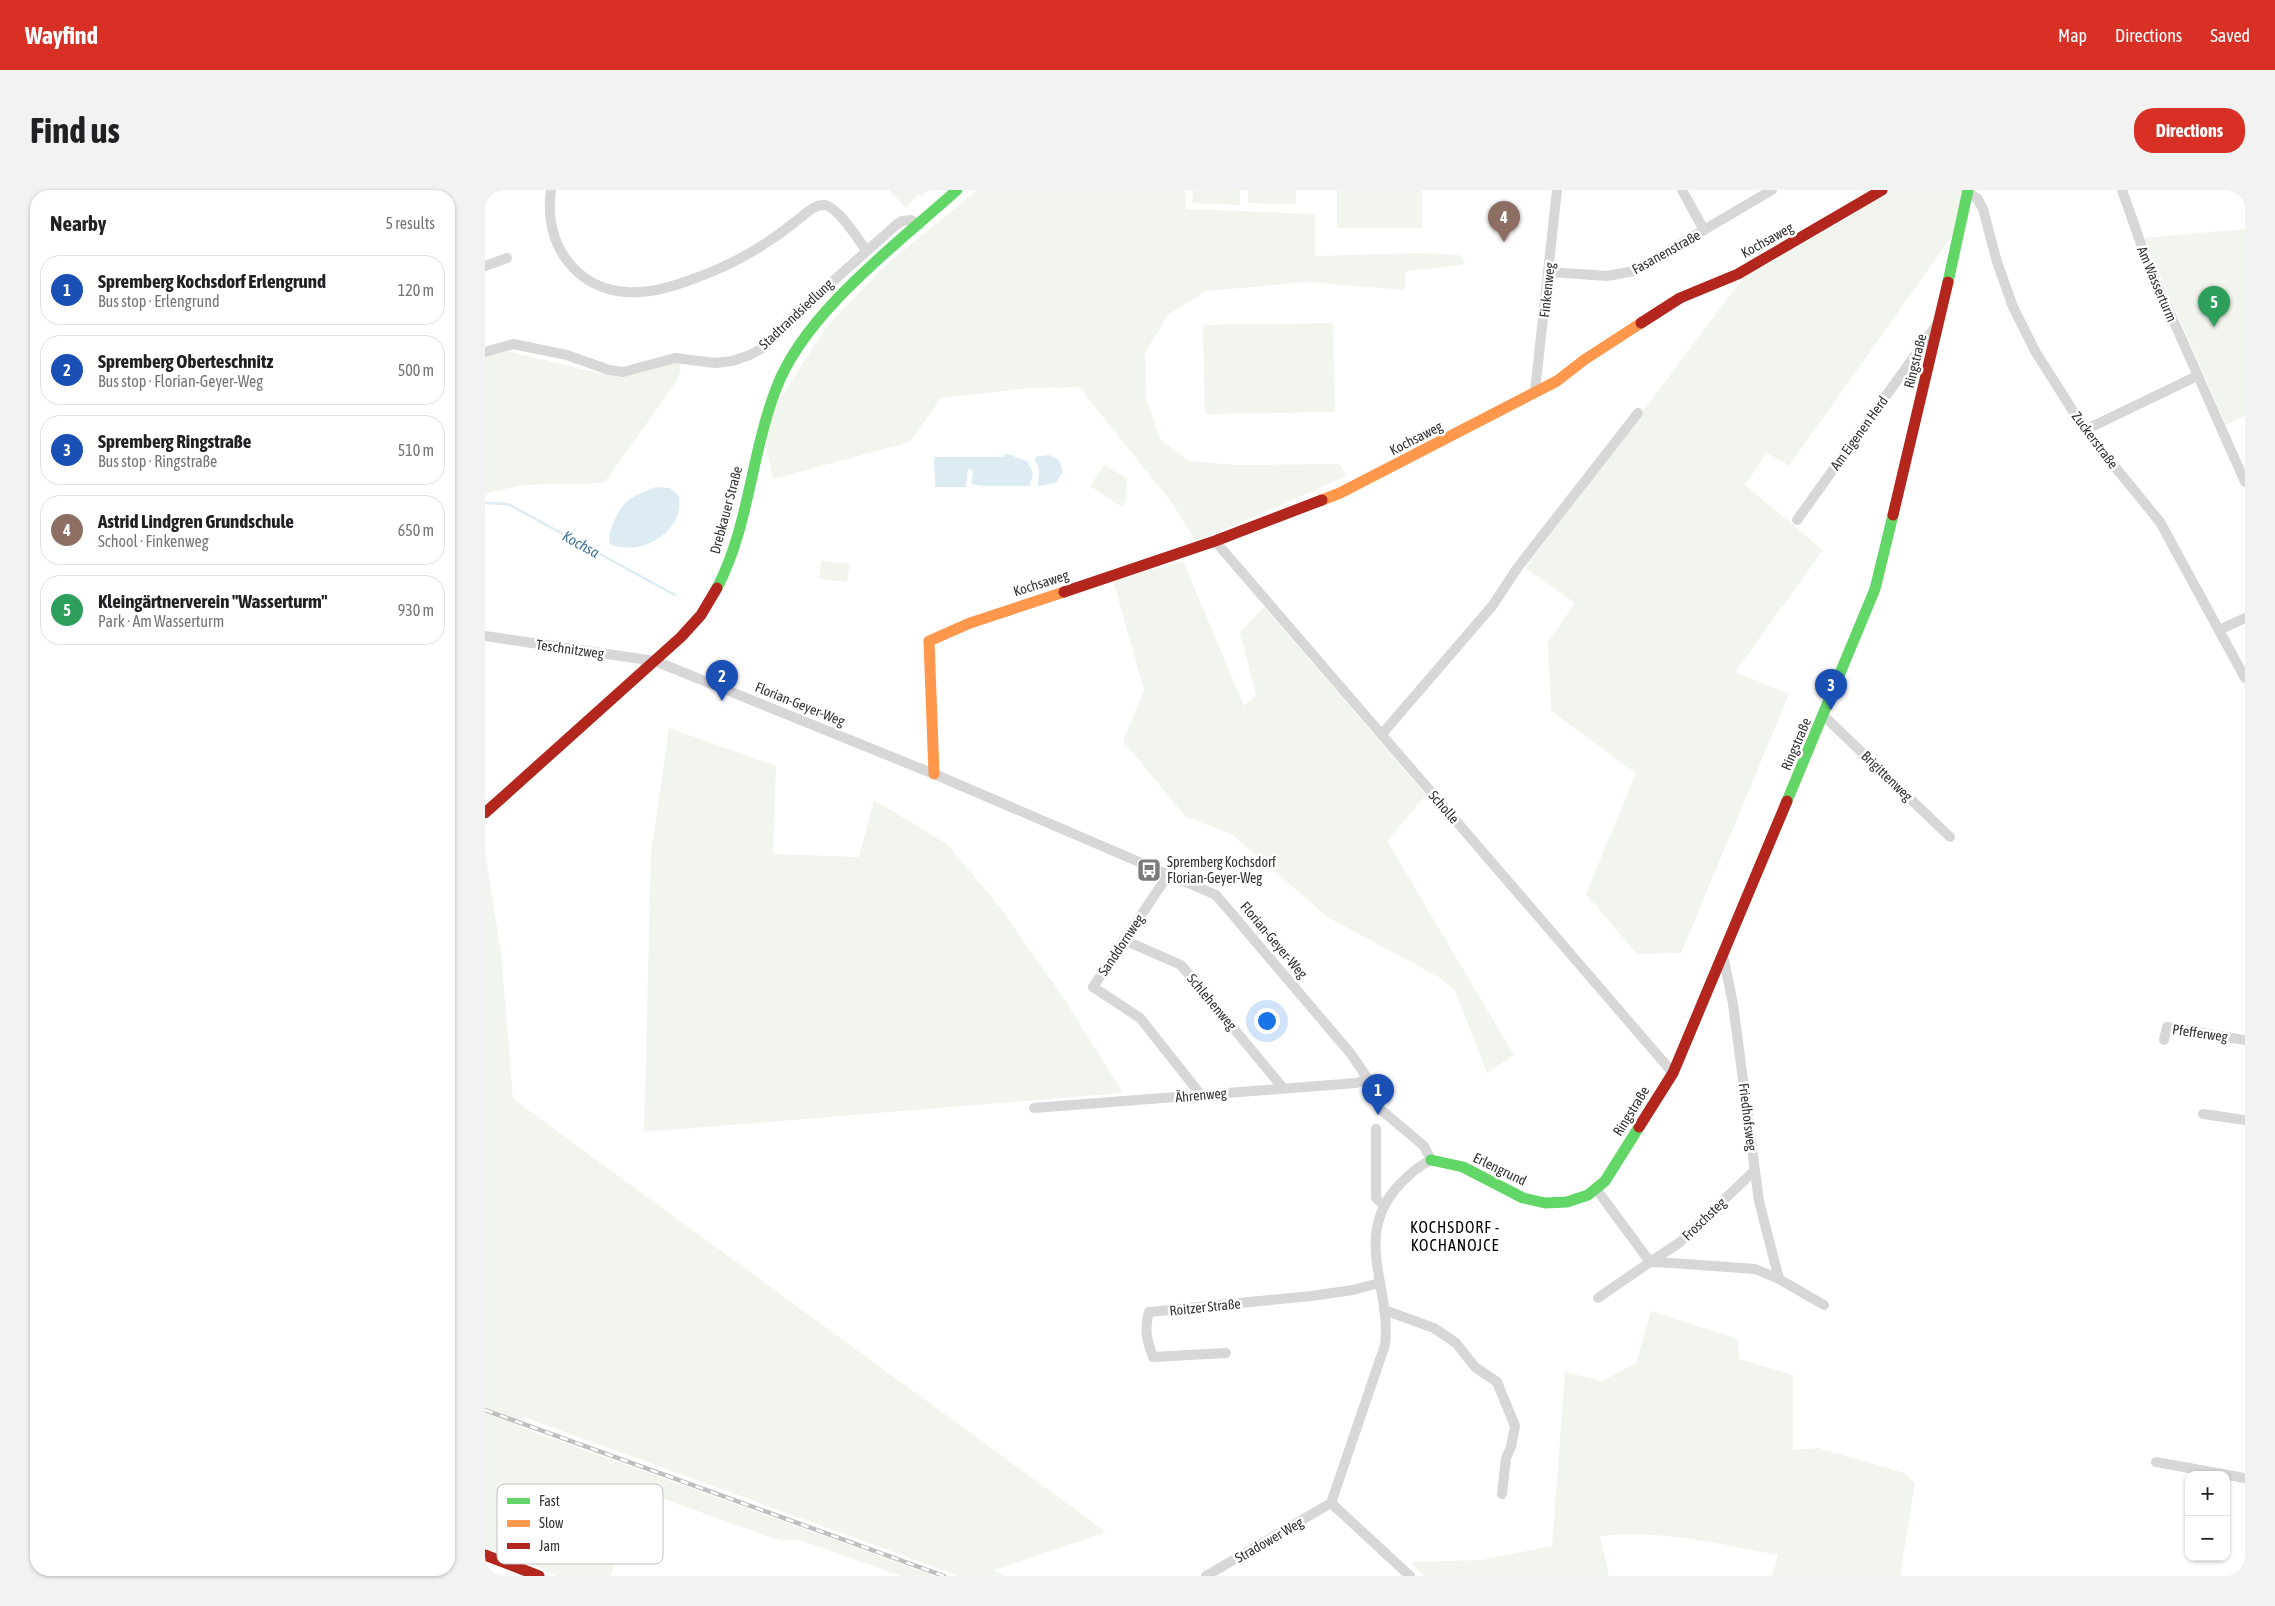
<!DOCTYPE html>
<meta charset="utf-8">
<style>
body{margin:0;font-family:"Asap Condensed",sans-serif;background:#f2f2f2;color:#202124}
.controls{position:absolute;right:15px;bottom:15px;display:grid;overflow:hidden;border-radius:10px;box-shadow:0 1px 4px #0004}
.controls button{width:45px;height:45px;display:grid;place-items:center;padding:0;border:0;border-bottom:1px solid #e0e0e0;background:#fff;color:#202124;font:25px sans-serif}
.you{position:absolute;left:781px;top:830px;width:18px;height:18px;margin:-12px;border:4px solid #fff;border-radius:50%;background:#1a73e8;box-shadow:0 0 0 8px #1a73e833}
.badge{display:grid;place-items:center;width:32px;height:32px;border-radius:50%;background:#d93025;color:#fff;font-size:16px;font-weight:700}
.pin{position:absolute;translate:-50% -41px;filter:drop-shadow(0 1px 2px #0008)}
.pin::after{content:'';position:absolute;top:26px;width:18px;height:15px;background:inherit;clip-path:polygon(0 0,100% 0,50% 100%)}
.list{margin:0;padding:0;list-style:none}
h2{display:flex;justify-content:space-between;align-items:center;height:65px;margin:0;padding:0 20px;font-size:21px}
h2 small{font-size:16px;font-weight:400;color:#757577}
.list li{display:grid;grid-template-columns:32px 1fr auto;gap:15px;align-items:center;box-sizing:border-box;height:70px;margin:0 10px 10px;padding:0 10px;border:1px solid #e0e0e0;border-radius:20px}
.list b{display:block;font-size:19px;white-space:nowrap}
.list p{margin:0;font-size:16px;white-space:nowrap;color:#757577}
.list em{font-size:16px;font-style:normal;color:#757577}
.map{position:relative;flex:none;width:1760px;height:1386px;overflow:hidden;border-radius:20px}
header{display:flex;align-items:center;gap:30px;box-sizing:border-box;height:70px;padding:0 25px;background:#d93025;color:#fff}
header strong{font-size:24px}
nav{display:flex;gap:28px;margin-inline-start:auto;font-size:18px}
.intro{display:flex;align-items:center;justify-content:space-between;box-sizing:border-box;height:120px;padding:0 30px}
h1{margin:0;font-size:35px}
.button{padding:12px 22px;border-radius:20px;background:#d93025;color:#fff;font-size:18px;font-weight:700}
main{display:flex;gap:30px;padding:0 30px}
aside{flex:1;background:#fff;border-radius:20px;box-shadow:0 1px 4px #0004}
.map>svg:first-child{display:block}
.green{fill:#f1f5ed}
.water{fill:#ddebf3}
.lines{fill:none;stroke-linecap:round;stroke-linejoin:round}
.stream{stroke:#ddebf3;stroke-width:2.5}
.street{stroke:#d7d7d7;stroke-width:10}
.fast{stroke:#63d668;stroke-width:11}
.slow{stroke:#ff974d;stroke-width:11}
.jam{stroke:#b3261e;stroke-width:11}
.rail-casing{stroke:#bebebe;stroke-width:4.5}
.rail{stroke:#fff;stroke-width:2.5;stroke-dasharray:8;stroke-linecap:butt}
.labels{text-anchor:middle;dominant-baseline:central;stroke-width:5;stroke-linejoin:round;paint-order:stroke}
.street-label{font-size:14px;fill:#333;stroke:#fff}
.poi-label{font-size:14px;fill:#333;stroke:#fff;text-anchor:start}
.water-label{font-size:15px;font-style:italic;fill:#3f7597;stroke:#fff}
.quarter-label{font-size:16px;letter-spacing:1px;fill:#000;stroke:#fff}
.key{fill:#fff;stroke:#c2c2c2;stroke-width:1}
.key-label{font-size:14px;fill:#333}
</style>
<header>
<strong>Wayfind</strong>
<nav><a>Map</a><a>Directions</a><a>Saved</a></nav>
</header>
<div class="intro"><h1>Find us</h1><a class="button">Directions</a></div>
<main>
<aside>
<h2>Nearby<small>5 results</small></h2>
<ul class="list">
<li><span class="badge" style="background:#1a4fb4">1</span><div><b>Spremberg Kochsdorf Erlengrund</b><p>Bus stop · Erlengrund</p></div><em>120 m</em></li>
<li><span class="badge" style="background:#1a4fb4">2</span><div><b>Spremberg Oberteschnitz</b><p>Bus stop · Florian-Geyer-Weg</p></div><em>500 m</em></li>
<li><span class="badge" style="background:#1a4fb4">3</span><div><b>Spremberg Ringstraße</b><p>Bus stop · Ringstraße</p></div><em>510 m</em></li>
<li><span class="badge" style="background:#8d6e63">4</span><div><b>Astrid Lindgren Grundschule</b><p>School · Finkenweg</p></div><em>650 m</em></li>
<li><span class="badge" style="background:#2e9e5b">5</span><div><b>Kleingärtnerverein &quot;Wasserturm&quot;</b><p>Park · Am Wasserturm</p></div><em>930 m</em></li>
</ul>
</aside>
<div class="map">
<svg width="1760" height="1386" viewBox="0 0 1760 1386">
<rect width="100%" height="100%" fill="#fff"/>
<g class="green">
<path d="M404,0H444L436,7L433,4L421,18Z"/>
<path d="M492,0H700L701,19L830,24V66L937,63L974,65L980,72L977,75L921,81L920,100L823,92L721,101L684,124L660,162L661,207L675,249L704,271L751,275L854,274L862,286L711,352L687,313L594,197L544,198L456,208L425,252L288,289L280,251L291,215L342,136L402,74Z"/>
<path d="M708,0H755V15L707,13Z"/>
<path d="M763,0H811V14L763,13Z"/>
<rect x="852" y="0" width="85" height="38"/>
<path d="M1403,0H1478L1467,46L1304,276L1282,263L1260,295L1338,360L1250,482L1304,504L1196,763L1152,764L1101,704L1151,583L1066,521L1063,452L1090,413L1040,378L1259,87L1354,33Z"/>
<path d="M1760,39V226L1741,235L1659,48Z"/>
<path d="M848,133L850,222L720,224L718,135Z"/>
<path d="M14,159L131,187L194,172L196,180L191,192L119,293L37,295L0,304V165Z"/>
<path d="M619,275L642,288L641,311L637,317L605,296Z"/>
<path d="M336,371L365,374L362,392L334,389Z"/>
<path d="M698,371L759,516L771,505L755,442L779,417L941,605L902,651L1029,865L1002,883L970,801L954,787L844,728L746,644L700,626L638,551L659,500L628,390Z"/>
<path d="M184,538L291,576L288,664L374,667L389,610L462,654L513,715L580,810L638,903L159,942L166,663Z"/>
<path d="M0,661L16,762L28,909L621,1342L509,1380L519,1386H474L39,1227L35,1237L450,1386H416L312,1349L296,1351L151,1299L126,1386H72L37,1370L0,1358Z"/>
<path d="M1166,1121L1253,1149L1254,1169L1308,1185V1260L1333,1258L1419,1283L1430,1293L1415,1386H1287L1293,1365C1235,1354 1174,1339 1115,1346L1124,1386H939L926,1372L996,1370L1067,1356L1080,1182L1117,1191L1151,1173Z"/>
</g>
<g class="water">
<path d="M519,264L529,265V267L542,271L548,283L545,296H499L486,294L488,281L483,279L481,297H450L449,267H519Z"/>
<path d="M564,265L574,270L578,282L571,293L553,296L554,279L549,269L553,266Z"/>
<path d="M171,297L185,298L194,306C200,341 156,368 125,354C121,344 134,318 142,311C150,305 161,301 171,297Z"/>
</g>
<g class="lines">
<path class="stream" d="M0,313L23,314L190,405"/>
<g class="street">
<path d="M66,0C58,51 88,98 141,102C164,104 187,97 208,89C245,76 279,57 310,32C318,26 328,15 338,15C351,14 373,49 381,60"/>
<path d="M1197,0L1219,40"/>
<path d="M1637,0L1662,71L1760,292"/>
<path d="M1483,3L1492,8L1498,19L1512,72L1528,117L1550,161L1600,240L1675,332L1760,488"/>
<path d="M0,76L22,68"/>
<path d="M1064,82L1122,86L1149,81L1287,0"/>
<path d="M0,162L28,154L82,165L124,180L138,182L190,168L230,173L247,171L265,165L281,156L299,135L411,35L417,31L426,30L434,35"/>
<path d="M1050,201L1072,0"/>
<path d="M1600,240L1712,186"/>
<path d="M1312,330L1451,136"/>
<path d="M730,351L1188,883"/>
<path d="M1734,440L1760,428"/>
<path d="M0,446L170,471L449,584L731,705L866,864L887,895L895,919L939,956L946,970C933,976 925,984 915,994C866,1046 907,1097 900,1155L846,1313L925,1386"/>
<path d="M1339,526L1465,647"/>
<path d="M897,544L1008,415L1033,377L1153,223"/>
<path d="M683,685L608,797L655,828L716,905"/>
<path d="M639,750L696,775L798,898"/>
<path d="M1238,765L1248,814L1274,1011L1294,1089"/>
<path d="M1679,850L1682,837L1760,850"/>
<path d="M549,918L871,893L884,889"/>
<path d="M1718,924L1760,930"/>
<path d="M891,939V1008L899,1015"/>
<path d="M1112,1000L1165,1072L1194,1053L1269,981"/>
<path d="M1113,1108L1165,1072L1186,1073L1270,1079L1294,1089L1339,1115"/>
<path d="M899,1120L949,1138L971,1153L990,1177L1012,1192L1030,1236L1026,1257L1021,1268L1017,1304"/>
<path d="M741,1163L668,1167C662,1151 659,1139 664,1122L826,1106L868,1100L894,1093"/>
<path d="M1671,1272L1760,1288"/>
<path d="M721,1386L846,1313"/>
</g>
<g class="fast">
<path d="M1463,92L1483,0"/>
<path d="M232,398C264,337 266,264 291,199C319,123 412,54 472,0"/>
<path d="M1302,611L1390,399L1408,325"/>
<path d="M946,970L978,977L1038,1008L1060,1013L1082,1012L1103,1005L1120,991L1154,937"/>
</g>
<g class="slow">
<path d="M837,310L855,303L1072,191L1099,170L1156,133"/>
<path d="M449,584L444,451L485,433L579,402"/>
</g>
<g class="jam">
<path d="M1156,133L1195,108L1253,84L1397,0"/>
<path d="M1408,325L1463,92"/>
<path d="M579,402L730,351L837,310"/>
<path d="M0,623L196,447L216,425L232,398"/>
<path d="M1154,937L1188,883L1302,611"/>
<path d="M0,1365L54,1386"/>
</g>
<g class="rail-casing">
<path id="rail" d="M0,1220L459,1386"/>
</g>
<use href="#rail" class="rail"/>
</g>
<defs>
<g id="bus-square" transform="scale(1.25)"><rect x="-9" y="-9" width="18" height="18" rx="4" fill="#7a7a7a" stroke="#fff"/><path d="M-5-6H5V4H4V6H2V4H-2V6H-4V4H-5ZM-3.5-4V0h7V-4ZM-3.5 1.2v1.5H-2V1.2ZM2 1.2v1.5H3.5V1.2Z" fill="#fff"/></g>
</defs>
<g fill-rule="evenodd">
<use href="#bus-square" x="664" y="680"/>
</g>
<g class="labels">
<g class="street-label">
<text transform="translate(1282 50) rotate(-29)">Kochsaweg</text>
<text transform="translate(1181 62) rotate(-29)">Fasanenstraße</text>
<text transform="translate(1672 94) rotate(67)">Am Wasserturm</text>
<text transform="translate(1062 100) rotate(-84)">Finkenweg</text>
<text transform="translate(311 124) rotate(-43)">Stadtrandsiedlung</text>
<text transform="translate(1430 171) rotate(-76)">Ringstraße</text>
<text transform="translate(1374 243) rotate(-54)">Am Eigenen Herd</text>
<text transform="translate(931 248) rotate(-27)">Kochsaweg</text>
<text transform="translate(1610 250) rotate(53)">Zuckerstraße</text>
<text transform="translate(241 320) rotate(-75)">Drebkauer Straße</text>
<text transform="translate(556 393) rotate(-18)">Kochsaweg</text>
<text transform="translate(85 459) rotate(8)">Teschnitzweg</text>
<text transform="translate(315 514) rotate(22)">Florian-Geyer-Weg</text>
<text transform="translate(1311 554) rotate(-67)">Ringstraße</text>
<text transform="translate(1402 586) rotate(44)">Brigittenweg</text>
<text transform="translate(959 617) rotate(49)">Scholle</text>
<text transform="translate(789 750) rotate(50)">Florian-Geyer-Weg</text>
<text transform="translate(636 755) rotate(-56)">Sanddornweg</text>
<text transform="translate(727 812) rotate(50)">Schlehenweg</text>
<text transform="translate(1715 843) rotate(8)">Pfefferweg</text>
<text transform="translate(716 905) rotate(-5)">Ährenweg</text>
<text transform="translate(1146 921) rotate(-58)">Ringstraße</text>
<text transform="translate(1263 927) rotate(83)">Friedhofsweg</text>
<text transform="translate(1015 979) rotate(26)">Erlengrund</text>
<text transform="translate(1219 1029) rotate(-44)">Froschsteg</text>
<text transform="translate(720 1117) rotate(-6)">Roitzer Straße</text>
<text transform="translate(784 1350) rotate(-30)">Stradower Weg</text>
</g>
<g class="poi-label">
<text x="682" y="672">Spremberg Kochsdorf<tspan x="682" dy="16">Florian-Geyer-Weg</tspan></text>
</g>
<g class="water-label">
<text transform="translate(96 354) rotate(29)">Kochsa</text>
</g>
<g class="quarter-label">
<text x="970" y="1037">KOCHSDORF -<tspan x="970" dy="18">KOCHANOJCE</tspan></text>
</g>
</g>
<rect x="12" y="1294" width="166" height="80" rx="8" class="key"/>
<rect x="22" y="1308" width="23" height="6" fill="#63d668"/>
<rect x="22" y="1330" width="23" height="7" fill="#ff974d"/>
<rect x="22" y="1353" width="23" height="6" fill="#b3261e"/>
<g class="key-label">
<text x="54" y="1316">Fast</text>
<text x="54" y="1338">Slow</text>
<text x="54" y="1361">Jam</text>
</g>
</svg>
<div class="controls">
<button>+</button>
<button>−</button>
</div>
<div class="you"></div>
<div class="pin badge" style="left:893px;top:925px;background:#1a4fb4">1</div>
<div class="pin badge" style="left:237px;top:511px;background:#1a4fb4">2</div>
<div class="pin badge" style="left:1346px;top:520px;background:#1a4fb4">3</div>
<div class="pin badge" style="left:1019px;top:52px;background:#8d6e63">4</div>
<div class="pin badge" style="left:1729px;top:137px;background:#2e9e5b">5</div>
</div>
</main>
